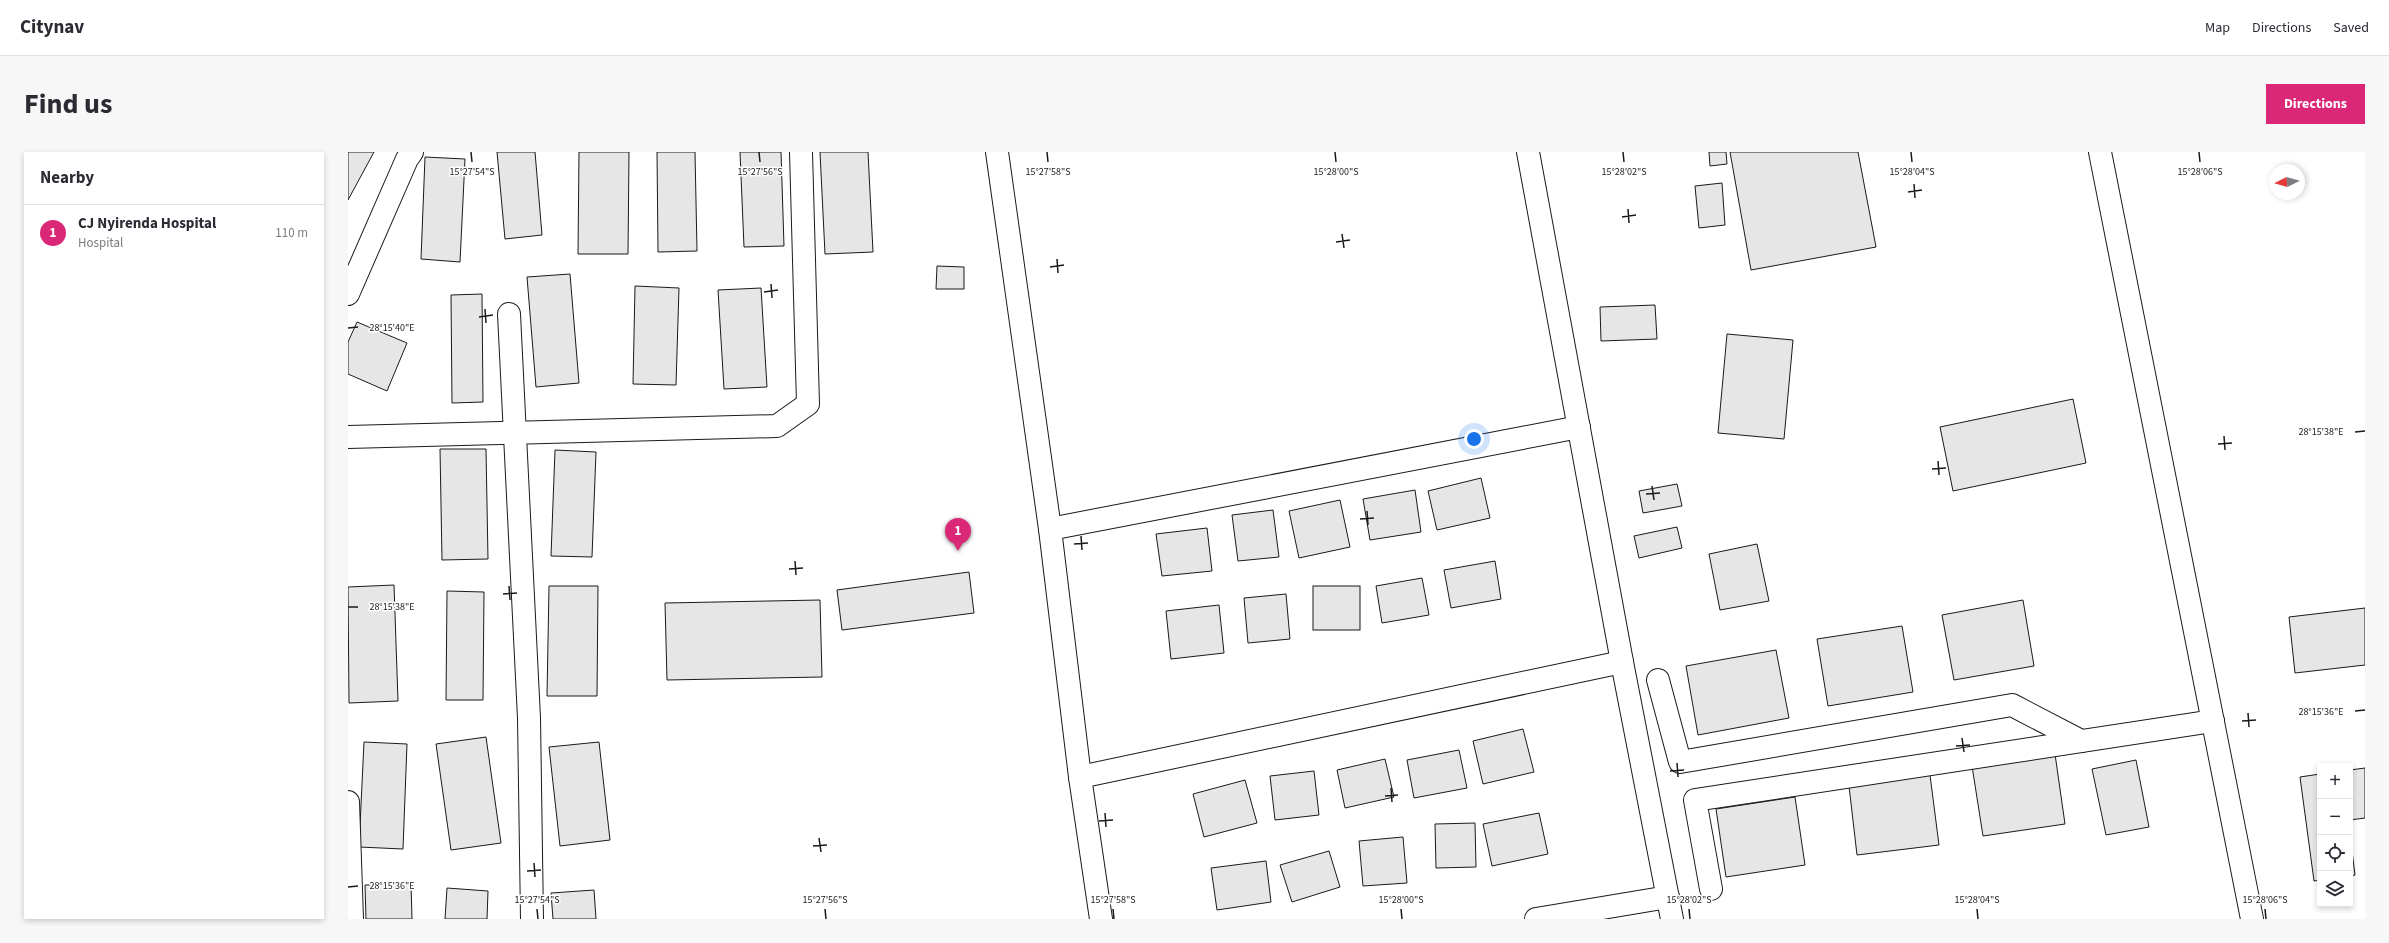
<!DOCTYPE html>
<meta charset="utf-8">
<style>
body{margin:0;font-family:"Source Sans 3",sans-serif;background:#f7f7f7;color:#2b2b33}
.controls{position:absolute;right:12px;bottom:12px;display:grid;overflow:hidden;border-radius:0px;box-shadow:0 2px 6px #0003}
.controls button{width:36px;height:36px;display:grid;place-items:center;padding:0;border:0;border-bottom:1px solid #e1e1e2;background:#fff;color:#2b2b33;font:20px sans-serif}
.compass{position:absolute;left:1921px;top:12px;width:36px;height:36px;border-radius:50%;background:#fff;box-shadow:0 2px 6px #0003;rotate:265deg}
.you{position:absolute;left:1126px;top:287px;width:14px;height:14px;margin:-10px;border:3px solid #fff;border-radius:50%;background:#1a73e8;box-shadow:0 0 0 6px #1a73e833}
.badge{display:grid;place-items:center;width:26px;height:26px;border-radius:50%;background:#db2777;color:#fff;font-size:13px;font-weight:700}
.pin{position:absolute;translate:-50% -33px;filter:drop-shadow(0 1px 2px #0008)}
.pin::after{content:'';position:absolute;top:21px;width:14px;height:12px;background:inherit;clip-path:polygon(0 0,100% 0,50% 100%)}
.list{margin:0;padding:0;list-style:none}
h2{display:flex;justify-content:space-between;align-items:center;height:52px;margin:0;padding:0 16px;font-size:17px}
h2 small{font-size:13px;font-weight:400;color:#7c7c81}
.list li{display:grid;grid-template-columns:26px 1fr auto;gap:12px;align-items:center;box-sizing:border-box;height:56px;padding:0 16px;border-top:1px solid #e1e1e2}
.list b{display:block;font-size:15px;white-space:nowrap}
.list p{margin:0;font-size:13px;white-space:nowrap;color:#7c7c81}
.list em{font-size:13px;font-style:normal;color:#7c7c81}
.icon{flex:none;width:22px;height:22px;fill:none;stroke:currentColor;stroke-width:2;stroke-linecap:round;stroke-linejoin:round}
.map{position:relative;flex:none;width:2017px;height:767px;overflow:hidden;border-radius:0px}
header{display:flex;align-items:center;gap:24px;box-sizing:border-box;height:56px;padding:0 20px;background:#fff;border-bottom:1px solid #e1e1e2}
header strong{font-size:19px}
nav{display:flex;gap:22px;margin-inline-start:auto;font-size:14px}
.intro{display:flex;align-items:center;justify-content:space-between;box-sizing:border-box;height:96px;padding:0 24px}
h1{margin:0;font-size:28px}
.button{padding:10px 18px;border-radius:0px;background:#db2777;color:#fff;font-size:14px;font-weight:700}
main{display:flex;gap:24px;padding:0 24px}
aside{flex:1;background:#fff;border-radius:0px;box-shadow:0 2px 6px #0003}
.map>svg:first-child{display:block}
.building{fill:#e6e6e6;stroke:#1a1a1a}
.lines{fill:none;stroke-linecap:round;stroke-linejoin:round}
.minor-casing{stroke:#1a1a1a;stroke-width:24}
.minor{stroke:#fff;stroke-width:22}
.ticks{fill:none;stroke:#1a1a1a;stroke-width:1.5}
.ticks-label{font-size:10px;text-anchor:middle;fill:#1a1a1a;stroke:#fff;stroke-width:3;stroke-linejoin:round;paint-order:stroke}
</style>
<header>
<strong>Citynav</strong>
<nav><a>Map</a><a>Directions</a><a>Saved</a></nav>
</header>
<div class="intro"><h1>Find us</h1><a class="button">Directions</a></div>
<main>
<aside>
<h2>Nearby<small></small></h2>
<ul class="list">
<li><span class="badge">1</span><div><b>CJ Nyirenda Hospital</b><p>Hospital</p></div><em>110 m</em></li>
</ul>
</aside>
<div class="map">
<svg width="2017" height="767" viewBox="0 0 2017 767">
<rect width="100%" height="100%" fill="#fff"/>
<g class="building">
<path d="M0,0H26L0,48Z"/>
<path d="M149,0H187L194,83L157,87Z"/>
<path d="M231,0H281L280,102H230Z"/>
<path d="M309,0H347L349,99L310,100Z"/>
<path d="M392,0H433L436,94L396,95Z"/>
<path d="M472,0H520L525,100L477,102Z"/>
<path d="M1361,0H1378L1379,12L1362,14Z"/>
<path d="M1382,0H1510L1528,95L1403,118Z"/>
<path d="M77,5L117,7L112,110L73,107Z"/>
<path d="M1374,31L1377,73L1351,76L1347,34Z"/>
<path d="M589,114L616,115V137H588Z"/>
<path d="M222,122L231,231L188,235L179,125Z"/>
<path d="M287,134L331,136L328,233L285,232Z"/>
<path d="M413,136L419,235L376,237L370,138Z"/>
<path d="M134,142L135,250L104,251L103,143Z"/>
<path d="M1307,153L1309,187L1253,189L1252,155Z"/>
<path d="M9,170L59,191L39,239L0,222V190Z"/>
<path d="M1379,182L1445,188L1436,287L1370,281Z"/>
<path d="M1725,247L1738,311L1605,339L1592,275Z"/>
<path d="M92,297H138L140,407L94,408Z"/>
<path d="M207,298L248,300L244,405L203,404Z"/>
<path d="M1133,326L1142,366L1089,378L1080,339Z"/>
<path d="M1329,332L1334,354L1295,361L1291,339Z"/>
<path d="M1067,338L1073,380L1022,388L1015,347Z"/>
<path d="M992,348L1002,395L951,406L941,359Z"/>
<path d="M925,358L931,405L890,409L884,363Z"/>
<path d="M1329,375L1334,396L1291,406L1286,384Z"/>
<path d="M859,376L864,419L814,424L808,382Z"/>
<path d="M1409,392L1421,449L1372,458L1361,402Z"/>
<path d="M1147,409L1153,447L1103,456L1096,418Z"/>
<path d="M621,420L626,461L494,478L489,438Z"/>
<path d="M1074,426L1081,463L1034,471L1028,434Z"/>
<path d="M46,433L50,549L1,551L0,435Z"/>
<path d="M201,434H250L249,544H199Z"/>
<rect x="965" y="434" width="47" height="44"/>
<path d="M99,439L136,440L135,548H98Z"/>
<path d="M938,442L942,487L900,491L896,446Z"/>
<path d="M472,448L474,525L319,528L317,451Z"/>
<path d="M1675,448L1686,514L1606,528L1594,463Z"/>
<path d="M871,453L876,501L823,507L818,459Z"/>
<path d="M2017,456V513L1947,521L1941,465Z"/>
<path d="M1554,474L1565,540L1480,554L1469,487Z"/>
<path d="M1428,498L1441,566L1350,583L1338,514Z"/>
<path d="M1175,577L1186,620L1135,632L1125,589Z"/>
<path d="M138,585L153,691L103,698L88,592Z"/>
<path d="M16,590L59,592L55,697L11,695Z"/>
<path d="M251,590L262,688L212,694L201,595Z"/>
<path d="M1111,598L1119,636L1066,646L1059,608Z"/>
<path d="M1707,602L1717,672L1635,684L1624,614Z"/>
<path d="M1037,607L1046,645L997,656L989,618Z"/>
<path d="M1788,608L1801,675L1758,683L1744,617Z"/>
<path d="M2017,616V666L2002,668V618Z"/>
<path d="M966,619L971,663L927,668L922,624Z"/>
<path d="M1972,622V728L1966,729L1952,625Z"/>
<path d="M1582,623L1591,693L1509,703L1501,634Z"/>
<path d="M897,628L909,671L856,685L845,642Z"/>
<path d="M1447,645L1457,713L1378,725L1368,657Z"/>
<path d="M1191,661L1200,702L1144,714L1135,672Z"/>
<path d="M1127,671L1128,715L1088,716L1087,672Z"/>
<path d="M2002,683L2007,723L2002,724Z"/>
<path d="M1055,685L1059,731L1015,734L1011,689Z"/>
<path d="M981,699L992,735L944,750L932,713Z"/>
<path d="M918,709L923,750L869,758L863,716Z"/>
<path d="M63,732L64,767H18L17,733Z"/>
<path d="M99,736L140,739L139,767H97Z"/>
<path d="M246,738L248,767H205L203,741Z"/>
</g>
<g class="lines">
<g class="minor-casing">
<g id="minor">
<path d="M649,0L702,377L732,625L753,767"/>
<path d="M1180,0L1274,510L1324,767"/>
<path d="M1752,0L1904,767"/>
<path d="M0,142L59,7L64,0"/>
<path d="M161,162L181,566L184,767"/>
<path d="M0,285L429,274L460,252L453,0"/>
<path d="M702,377L1231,275"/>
<path d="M1310,528L1332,610L1664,553L1733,589"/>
<path d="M732,625L1274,510"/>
<path d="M0,650L4,767"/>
<path d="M1363,737L1347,648L1865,569"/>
<path d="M1188,767L1320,745"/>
</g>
</g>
<use href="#minor" class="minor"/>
</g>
<path class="ticks" d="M123,0L124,10M411,0L412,10M699,0L700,10M987,0L988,10M1275,0L1276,10M1563,0L1564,10M1851,0L1852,10M1566,32L1567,46M1560,40L1574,38M1280,57L1281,71M1274,65L1288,63M994,82L996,96M988,90L1002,88M709,107L710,121M702,115L716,113M423,132L424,146M416,140L430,138M137,157L138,171M131,165L145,163M0,176L10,175M2007,280L2017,279M1876,284L1877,298M1870,292L1884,291M1590,309L1591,323M1584,317L1598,316M1304,334L1306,348M1298,342L1312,341M1019,359L1020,373M1012,367L1026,366M733,384L734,398M726,392L740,391M447,409L448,423M441,417L455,416M161,434L162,448M155,442L169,441M0,455H10M2007,559L2017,558M1900,561L1901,575M1894,569L1908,568M1614,586L1616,600M1608,594L1622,593M1329,611L1330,625M1322,619L1336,618M1043,636L1044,650M1037,644L1050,643M757,661L758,675M751,669L765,668M471,686L473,700M465,694L479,693M186,711L187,725M179,719L193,718M0,735L10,734M189,757L190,767M477,757L478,767M765,757L766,767M1053,757L1054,767M1341,757L1342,767M1629,757L1630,767M1917,757L1918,767"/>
<g class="ticks-label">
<text x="124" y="23">15°27'54"S</text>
<text x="412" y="23">15°27'56"S</text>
<text x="700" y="23">15°27'58"S</text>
<text x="988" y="23">15°28'00"S</text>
<text x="1276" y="23">15°28'02"S</text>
<text x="1564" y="23">15°28'04"S</text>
<text x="1852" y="23">15°28'06"S</text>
<text x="44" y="179">28°15'40"E</text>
<text x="1973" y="283">28°15'38"E</text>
<text x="44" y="458">28°15'38"E</text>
<text x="1973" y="563">28°15'36"E</text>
<text x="44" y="737">28°15'36"E</text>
<text x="189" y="751">15°27'54"S</text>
<text x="477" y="751">15°27'56"S</text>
<text x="765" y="751">15°27'58"S</text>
<text x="1053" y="751">15°28'00"S</text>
<text x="1341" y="751">15°28'02"S</text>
<text x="1629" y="751">15°28'04"S</text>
<text x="1917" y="751">15°28'06"S</text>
</g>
</svg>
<div class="controls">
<button>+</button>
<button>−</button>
<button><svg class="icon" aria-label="locate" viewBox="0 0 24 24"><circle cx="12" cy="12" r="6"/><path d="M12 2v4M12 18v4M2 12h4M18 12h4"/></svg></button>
<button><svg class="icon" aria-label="layers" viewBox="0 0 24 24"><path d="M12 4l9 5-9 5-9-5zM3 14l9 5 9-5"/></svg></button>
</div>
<svg class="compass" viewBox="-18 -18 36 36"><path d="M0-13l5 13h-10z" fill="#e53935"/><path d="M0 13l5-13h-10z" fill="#7c7c81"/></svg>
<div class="you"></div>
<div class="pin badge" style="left:610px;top:399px">1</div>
</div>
</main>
